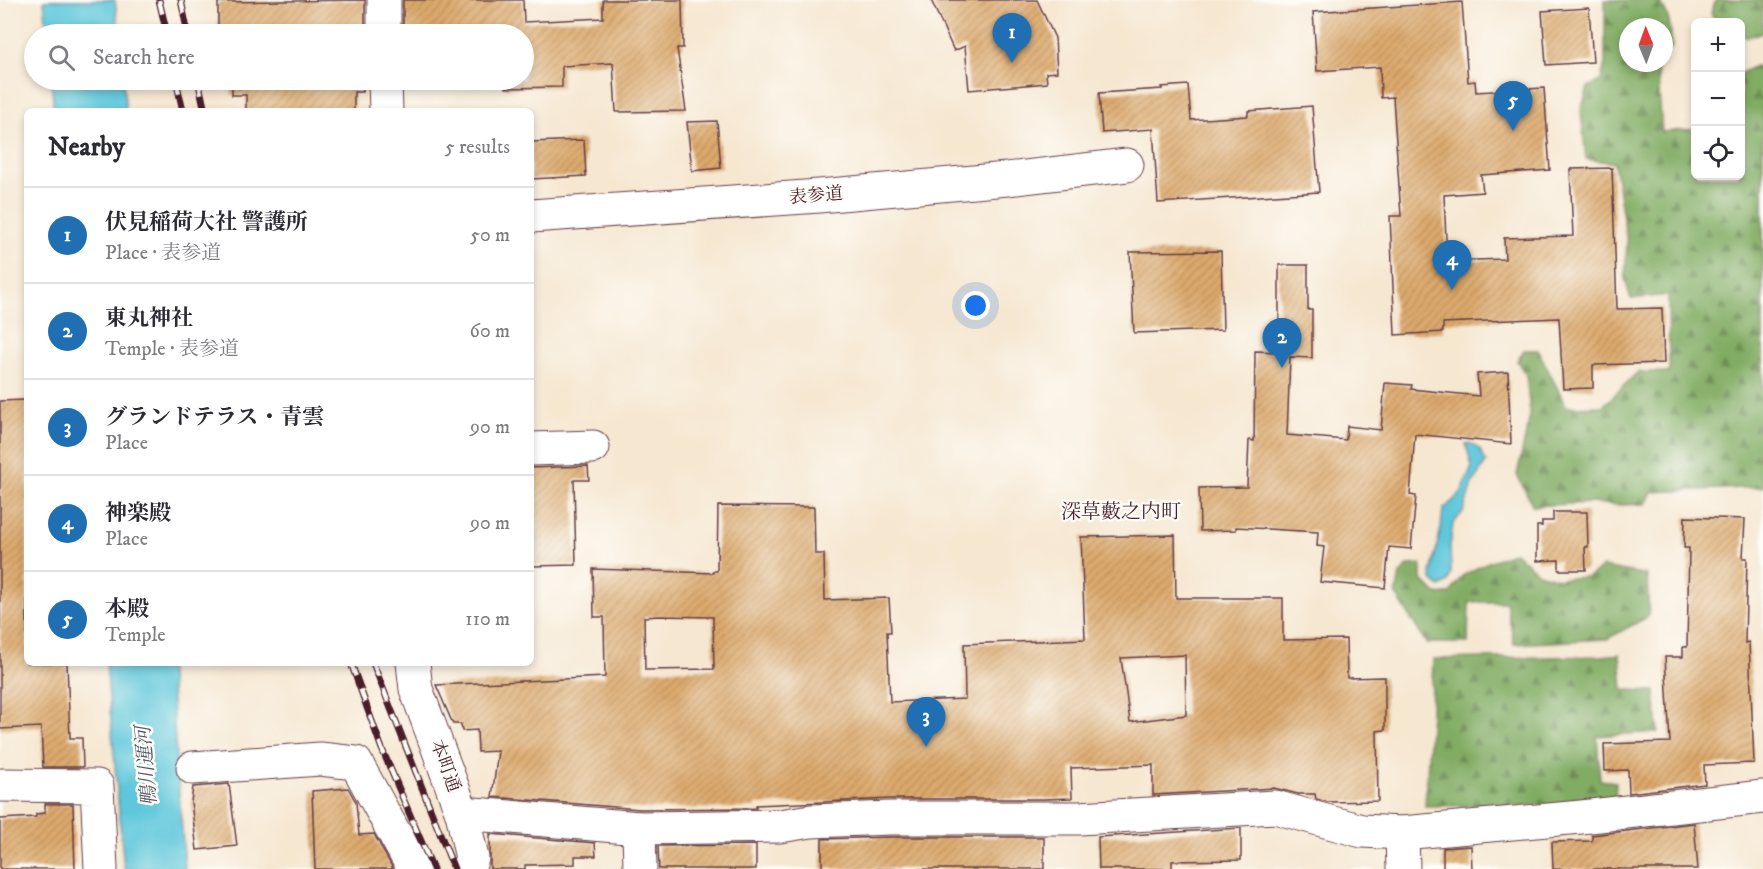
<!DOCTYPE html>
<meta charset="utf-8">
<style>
body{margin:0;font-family:"IM FELL DW Pica","Noto Serif JP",serif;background:#f7f7f7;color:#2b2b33}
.controls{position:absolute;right:18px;top:18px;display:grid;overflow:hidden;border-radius:9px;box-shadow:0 3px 9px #0003}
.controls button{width:54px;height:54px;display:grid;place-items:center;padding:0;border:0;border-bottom:2px solid #e1e1e2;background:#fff;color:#2b2b33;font:30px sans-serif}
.compass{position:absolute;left:1619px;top:18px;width:54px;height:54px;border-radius:50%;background:#fff;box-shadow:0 3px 9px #0003;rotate:359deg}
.you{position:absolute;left:976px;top:306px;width:21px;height:21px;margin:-15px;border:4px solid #fff;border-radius:50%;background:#1a73e8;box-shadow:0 0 0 9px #1a73e833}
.badge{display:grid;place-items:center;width:39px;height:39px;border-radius:50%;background:#1f6fb2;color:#fff;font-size:20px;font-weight:700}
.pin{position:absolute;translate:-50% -50px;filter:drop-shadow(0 2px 3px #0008)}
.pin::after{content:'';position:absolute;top:32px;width:21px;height:18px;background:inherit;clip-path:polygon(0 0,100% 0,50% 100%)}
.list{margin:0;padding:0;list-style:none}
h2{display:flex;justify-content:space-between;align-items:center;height:78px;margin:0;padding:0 24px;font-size:26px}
h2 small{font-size:20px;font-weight:400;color:#7c7c81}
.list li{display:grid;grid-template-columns:39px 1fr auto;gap:18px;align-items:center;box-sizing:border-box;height:96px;padding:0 24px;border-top:2px solid #e1e1e2}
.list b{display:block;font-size:22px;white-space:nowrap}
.list p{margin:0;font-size:20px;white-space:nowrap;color:#7c7c81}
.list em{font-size:20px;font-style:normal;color:#7c7c81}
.icon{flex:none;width:33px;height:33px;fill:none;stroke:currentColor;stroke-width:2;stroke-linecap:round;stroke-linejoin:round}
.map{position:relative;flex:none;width:1763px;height:869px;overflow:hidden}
.search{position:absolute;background:#fff;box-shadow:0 3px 9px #0003;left:24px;top:24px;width:510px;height:66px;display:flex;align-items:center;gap:15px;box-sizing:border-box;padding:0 21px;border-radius:33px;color:#7c7c81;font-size:22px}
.panel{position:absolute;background:#fff;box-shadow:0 3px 9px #0003;left:24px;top:108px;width:510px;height:558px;border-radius:9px}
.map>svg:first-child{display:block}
.forest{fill:url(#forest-firs);stroke:#666647;stroke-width:1.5}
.water{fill:#5fc7db;stroke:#547383;stroke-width:1.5}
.building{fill:url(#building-hatch);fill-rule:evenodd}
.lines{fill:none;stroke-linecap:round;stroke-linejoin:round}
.minor-casing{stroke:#643d44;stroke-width:35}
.major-casing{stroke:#643d44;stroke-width:35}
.minor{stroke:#fff;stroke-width:33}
.major{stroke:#fff;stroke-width:33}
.rail-casing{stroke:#4a1f2b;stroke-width:7}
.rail{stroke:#fdfcf7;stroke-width:4.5;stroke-dasharray:14;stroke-linecap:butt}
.labels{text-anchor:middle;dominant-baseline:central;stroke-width:5;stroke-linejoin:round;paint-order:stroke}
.street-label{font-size:18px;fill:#4a1f2b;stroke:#fdfcf7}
.neighbourhood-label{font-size:20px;fill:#4a1f2b;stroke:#fdfcf7}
.water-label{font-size:20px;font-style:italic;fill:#515a69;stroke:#fdfcf7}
</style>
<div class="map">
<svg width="1763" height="869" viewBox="0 0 1763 869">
<defs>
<pattern id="forest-firs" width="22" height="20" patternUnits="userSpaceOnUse" patternTransform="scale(1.5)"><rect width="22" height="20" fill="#81ac63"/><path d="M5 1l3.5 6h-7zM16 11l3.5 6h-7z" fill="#6c8b52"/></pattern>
<pattern id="building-hatch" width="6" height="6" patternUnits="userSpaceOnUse" patternTransform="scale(1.5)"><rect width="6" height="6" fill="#ddaa6d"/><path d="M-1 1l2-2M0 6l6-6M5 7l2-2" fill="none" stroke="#b58a5a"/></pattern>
</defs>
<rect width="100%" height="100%" fill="#fdfcf7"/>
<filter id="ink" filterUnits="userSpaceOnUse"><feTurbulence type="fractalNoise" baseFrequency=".0167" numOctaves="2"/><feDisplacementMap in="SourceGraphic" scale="12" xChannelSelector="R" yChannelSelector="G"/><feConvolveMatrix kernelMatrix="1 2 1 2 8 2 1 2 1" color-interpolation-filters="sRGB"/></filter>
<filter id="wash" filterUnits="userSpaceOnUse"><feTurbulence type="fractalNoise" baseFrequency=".008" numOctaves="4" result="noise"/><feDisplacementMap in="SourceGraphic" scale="24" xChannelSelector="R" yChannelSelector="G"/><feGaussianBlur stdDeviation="1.35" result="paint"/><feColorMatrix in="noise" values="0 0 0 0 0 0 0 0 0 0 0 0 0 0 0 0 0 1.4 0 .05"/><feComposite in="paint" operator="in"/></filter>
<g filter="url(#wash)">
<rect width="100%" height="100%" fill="#f6e7d1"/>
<g class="forest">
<path d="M1605,0H1658C1670,14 1671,29 1672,47L1664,54V27H1628V63H1657L1662,132L1695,129V126L1696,176H1740L1741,73L1755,66L1763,67V487L1652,492L1646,504L1620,505L1589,503L1533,506L1517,475L1529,420V403L1526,375L1517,361L1524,350H1538L1567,407L1603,406L1638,372H1669L1668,295L1631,299L1625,279L1627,242L1614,163L1586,159L1581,111L1588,87L1601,81L1605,63Z"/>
<path d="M1716,0H1763V33L1747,37L1741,36L1740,22H1715L1711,13Z"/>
<path d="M1515,552L1538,573L1559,579L1588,577L1603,567L1647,575L1649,616L1607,639L1514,644L1506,602H1469L1468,643H1426L1396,594L1400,574L1409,565L1421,564V579L1436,594H1450L1462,576L1486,563Z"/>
<path d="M1620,654L1623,690L1655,691L1658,732L1597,736L1600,780L1616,782L1615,800L1564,805L1425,806L1431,712L1433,659L1601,656Z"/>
</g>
<g class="water">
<path d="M44,0H115L119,34H47Z"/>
<path d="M51,80H123L126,111H54Z"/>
<path d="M1470,443L1480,450L1486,462L1472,484L1463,512L1453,523L1450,545L1451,573L1448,582L1440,587L1432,580L1431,574L1441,528L1443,510L1461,493L1472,467L1466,444Z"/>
<path d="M106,663H169L185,869H124Z"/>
</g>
<g id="blocks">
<g class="building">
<path d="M365,0V34H231V31H218V2Z"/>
<path d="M403,0H523L524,22L603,18V0H682L683,48H677L686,111L616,112L613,63L562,66V87L506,88L505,80H524V34H403Z"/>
<path d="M931,0H1037L1055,38L1057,72L1046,73L1047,83L969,90L965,46L954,51Z"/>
<path d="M1462,2L1468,82L1475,81L1476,92L1544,88L1550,170L1481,175L1483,192L1444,195L1447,261L1505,259L1504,238L1573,236L1570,169L1612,168L1617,309L1662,308L1664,363L1593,365V388L1563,389L1559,318L1443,323V332L1395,335L1390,216H1401L1393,97L1381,98L1380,67L1317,71L1313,12Z"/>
<path d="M1589,8L1593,62L1546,65L1542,11Z"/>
<path d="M232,80H363V92H354V111H246V95H232Z"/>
<path d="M1188,85L1191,120L1248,116V111L1312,106L1319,192L1158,203L1153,129L1102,133L1099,93L1162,89L1161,87Z"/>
<path d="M717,121L721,168L692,171L687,122Z"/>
<path d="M584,140L586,176L531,179V142Z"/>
<path d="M1221,251L1223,330L1134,333L1130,252Z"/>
<path d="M1279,265H1308V310H1312V358L1290,357L1287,435L1346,440L1347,426L1381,430L1385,383L1412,385L1411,389L1479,396L1477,374L1508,372L1511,444L1415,434L1410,495L1416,496L1411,549L1389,547L1385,588L1320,582L1324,547L1317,546L1318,532L1236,527V530L1200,531L1199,488L1247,487L1249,440L1254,441L1255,351L1279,352Z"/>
<path d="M27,400V663H67L70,738H82L83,767H43L41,727L0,729V401Z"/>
<path d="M588,466L589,480H574L576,565L531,566V468Z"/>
<path d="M718,506L814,507L815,554H824L825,600L889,598L891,632H887L890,702L965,699L964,644L1085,639L1081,537L1175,535L1176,598H1283V640L1346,639L1347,678L1385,677V730L1377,731L1378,801L1327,802L1316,799L1315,794H1298L1274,788L1153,795V765L1071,768L1072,798L1044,799H890L756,805V808L640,809L492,797L498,751L478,752L477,730L462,731L461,724H453L436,685L605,677L604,617H594L593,569L713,573V571H717ZM659,616L713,617L714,669L645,670L644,617ZM1185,655L1186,715L1130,722L1121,658Z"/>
<path d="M1553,512H1587L1588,547H1585L1586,570H1559V560L1537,561V526H1542V521H1553Z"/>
<path d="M1685,517L1745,519L1743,558H1747L1745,643L1749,642L1754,763L1704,765L1705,784L1629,793L1628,770L1605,771L1604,744L1670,742L1665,657H1683V647H1687L1689,548H1684Z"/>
<path d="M229,784L237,846L197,850L191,802L193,787Z"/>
<path d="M348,788L356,802L359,835L374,834L393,869H315L312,791Z"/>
<path d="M45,804H73L75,869H0V819L36,817V814L45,813Z"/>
<path d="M1694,823L1698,869H1553L1552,842L1592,841V835Z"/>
<path d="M1241,828V860L1172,861V869H1099L1098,837Z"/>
<path d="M490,834L595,843L596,856H575V864L525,865V869H490Z"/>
<path d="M891,837H1044V869H822V839Z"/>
<path d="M756,845V869H659L658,846Z"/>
<path d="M1471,846L1472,869H1443V848Z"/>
</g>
</g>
</g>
<g filter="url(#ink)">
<use href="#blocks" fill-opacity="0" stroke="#643d44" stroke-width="1.5"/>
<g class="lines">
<g class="minor-casing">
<g id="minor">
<path d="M531,216L819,196L1007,179L1127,165"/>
<path d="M531,449L593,447"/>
<path d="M193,768L320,759L356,763L414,869"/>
<path d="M0,785L97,786L101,869"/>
<path d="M462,813L639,828L780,826L811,821L891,818H1079L1275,807L1362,831L1402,833L1581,817L1763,797"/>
<path d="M639,828L640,869"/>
<path d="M1402,833L1403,869"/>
</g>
</g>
<g class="major-casing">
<g id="major">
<path d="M384,0V34"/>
<path d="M385,80L386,111"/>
<path d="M413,663L416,689L462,813L472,858L468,869"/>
</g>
</g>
<use href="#minor" class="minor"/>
<use href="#major" class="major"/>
<g class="rail-casing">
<g id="rail">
<path d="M159,0L167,34"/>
<path d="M181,0L188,34"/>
<path d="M176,80L183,111"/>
<path d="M198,80L205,111"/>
<path d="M351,663L382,749L433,869"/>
<path d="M373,663L454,869"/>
</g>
</g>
<use href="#rail" class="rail"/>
</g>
</g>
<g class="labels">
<g class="street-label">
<text transform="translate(816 196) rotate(-5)">表参道</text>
<text transform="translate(445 766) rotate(70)">本町通</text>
</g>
<g class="neighbourhood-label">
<text x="1121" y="512">深草藪之内町</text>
</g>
<g class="water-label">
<text transform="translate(147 766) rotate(-95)">鴨川運河</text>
</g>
</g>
</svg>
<div class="controls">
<button>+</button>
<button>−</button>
<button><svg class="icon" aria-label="locate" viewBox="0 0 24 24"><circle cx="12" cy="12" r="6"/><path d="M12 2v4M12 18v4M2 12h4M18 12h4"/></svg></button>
</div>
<svg class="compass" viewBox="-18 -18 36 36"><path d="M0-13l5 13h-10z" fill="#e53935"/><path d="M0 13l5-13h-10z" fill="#7c7c81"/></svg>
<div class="you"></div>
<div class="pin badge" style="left:1012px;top:63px">1</div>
<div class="pin badge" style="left:1282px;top:368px">2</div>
<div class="pin badge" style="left:926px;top:747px">3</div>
<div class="pin badge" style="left:1452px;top:290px">4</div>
<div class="pin badge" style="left:1513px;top:131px">5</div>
<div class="search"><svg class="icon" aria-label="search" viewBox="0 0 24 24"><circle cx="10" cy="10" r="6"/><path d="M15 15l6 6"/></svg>Search here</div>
<section class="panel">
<h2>Nearby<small>5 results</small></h2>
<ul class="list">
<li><span class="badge">1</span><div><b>伏見稲荷大社 警護所</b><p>Place · 表参道</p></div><em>50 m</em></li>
<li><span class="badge">2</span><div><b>東丸神社</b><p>Temple · 表参道</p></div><em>60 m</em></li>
<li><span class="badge">3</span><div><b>グランドテラス・青雲</b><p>Place</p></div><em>90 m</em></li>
<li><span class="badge">4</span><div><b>神楽殿</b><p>Place</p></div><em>90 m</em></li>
<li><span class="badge">5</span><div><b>本殿</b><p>Temple</p></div><em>110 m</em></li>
</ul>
</section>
</div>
